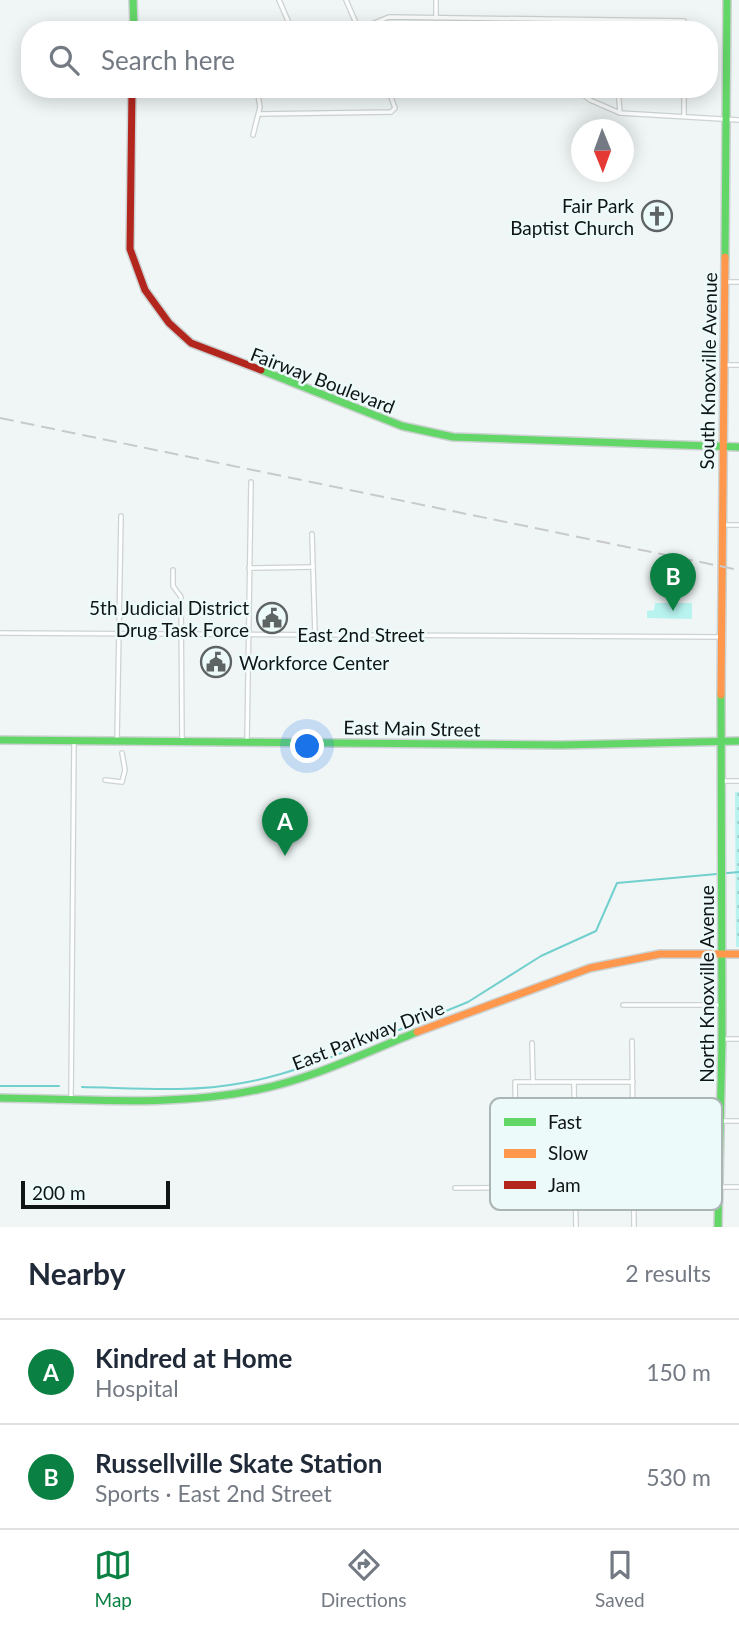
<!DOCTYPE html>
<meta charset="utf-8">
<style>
body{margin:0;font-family:Lato,sans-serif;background:#f2f2f3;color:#1f2937}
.compass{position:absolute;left:571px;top:119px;width:63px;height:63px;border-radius:50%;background:#fff;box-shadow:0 4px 18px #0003;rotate:179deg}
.scale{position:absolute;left:21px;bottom:18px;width:149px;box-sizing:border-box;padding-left:7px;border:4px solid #0f1414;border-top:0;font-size:19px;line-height:24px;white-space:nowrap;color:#0f1414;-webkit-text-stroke:5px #ecfaf9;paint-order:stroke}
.you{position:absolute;left:308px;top:747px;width:24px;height:24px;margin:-18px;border:5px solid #fff;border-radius:50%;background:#1a73e8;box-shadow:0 0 0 10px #1a73e833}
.badge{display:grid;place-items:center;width:46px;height:46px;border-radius:50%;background:#0b8043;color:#fff;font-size:23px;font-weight:700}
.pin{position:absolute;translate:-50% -58px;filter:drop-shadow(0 2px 4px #0008)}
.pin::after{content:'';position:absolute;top:37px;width:24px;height:21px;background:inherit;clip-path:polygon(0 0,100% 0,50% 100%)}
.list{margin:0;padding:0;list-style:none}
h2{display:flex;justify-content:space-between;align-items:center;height:91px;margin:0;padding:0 28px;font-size:30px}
h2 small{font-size:23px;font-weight:400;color:#747a83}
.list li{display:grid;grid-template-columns:46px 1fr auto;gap:21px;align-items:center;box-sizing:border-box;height:105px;padding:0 28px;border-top:2px solid #e0e1e3}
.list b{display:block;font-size:26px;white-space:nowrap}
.list p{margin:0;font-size:23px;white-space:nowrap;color:#747a83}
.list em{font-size:23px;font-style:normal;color:#747a83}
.icon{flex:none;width:38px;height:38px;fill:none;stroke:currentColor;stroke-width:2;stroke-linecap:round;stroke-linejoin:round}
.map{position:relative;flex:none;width:739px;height:1227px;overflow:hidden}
.search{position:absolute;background:#fff;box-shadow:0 4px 18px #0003;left:21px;right:21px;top:21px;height:77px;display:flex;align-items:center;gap:18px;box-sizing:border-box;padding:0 24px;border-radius:28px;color:#747a83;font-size:26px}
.sheet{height:301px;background:#fff}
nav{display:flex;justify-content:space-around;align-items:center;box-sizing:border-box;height:98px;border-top:2px solid #e0e1e3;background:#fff;font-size:19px;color:#747a83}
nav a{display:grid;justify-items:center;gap:4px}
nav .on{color:#0b8043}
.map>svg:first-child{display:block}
.park{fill:url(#park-dots)}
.pitch{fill:#b8f3f0}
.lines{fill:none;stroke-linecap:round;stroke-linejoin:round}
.stream{stroke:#71d0cd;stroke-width:2}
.street-casing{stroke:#cdd2d2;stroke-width:6}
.fast-casing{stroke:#cdd2d2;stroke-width:10}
.slow-casing{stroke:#cdd2d2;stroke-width:10}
.jam-casing{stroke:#cdd2d2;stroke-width:10}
.street{stroke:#fdfefe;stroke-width:3.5}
.fast{stroke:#63d668;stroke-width:7}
.slow{stroke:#ff974d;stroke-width:7}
.jam{stroke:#b3261e;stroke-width:7}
.rail{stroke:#c8caca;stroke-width:2;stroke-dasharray:14 7;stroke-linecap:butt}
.labels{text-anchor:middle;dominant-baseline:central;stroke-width:5;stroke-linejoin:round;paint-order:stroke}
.poi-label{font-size:19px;fill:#0f1414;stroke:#ecfaf9;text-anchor:end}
.street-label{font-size:19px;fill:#0f1414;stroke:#ecfaf9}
.key{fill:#ecfaf9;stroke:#aab5b4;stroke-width:2}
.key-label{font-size:19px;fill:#0f1414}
</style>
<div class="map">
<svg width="739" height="1227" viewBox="0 0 739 1227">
<defs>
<pattern id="park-dots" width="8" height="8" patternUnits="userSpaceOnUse" patternTransform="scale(1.75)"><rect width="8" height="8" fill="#b8f3f0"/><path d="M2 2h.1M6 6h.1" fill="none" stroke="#9dcfcd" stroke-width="1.8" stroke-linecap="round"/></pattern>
</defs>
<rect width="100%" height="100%" fill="#f0f6f6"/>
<path class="park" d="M735,792H739V947H736Z"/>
<path class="pitch" d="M655,603H692V619L647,618V611L654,610Z"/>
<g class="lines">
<g class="stream">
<path d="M399,1030L468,1002L541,956L596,931L617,883L739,872"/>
<path d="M0,1086H59"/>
<path d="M82,1087C134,1088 190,1093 242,1083C293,1074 342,1053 389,1034"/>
</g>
<g class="street-casing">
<g id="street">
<path d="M279,0L292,30"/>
<path d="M346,0L359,30"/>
<path d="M436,18V0"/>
<path d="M573,20V30"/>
<path d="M48,28L134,27"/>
<path d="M357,30L389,17L684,21V30"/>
<path d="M576,89L590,100L620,113L739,120"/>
<path d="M618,89L620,113"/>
<path d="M259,114L391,112L395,108L388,89"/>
<path d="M684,115V89"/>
<path d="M253,135L260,107L257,89"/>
<path d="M725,282H739"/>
<path d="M724,365H739"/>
<path d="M724,525H739"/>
<path d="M312,534L315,634"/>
<path d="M249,568L313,567"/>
<path d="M173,570V586L181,597L182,742"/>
<path d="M0,633L722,637"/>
<path d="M117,740L121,516"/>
<path d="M247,742L251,482"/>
<path d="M105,780L122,782L125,770L122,753"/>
<path d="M722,781H739"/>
<path d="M623,1005H722"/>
<path d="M722,1039H739"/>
<path d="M632,1041L634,1227"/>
<path d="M532,1043L533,1082"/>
<path d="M574,1082L576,1227"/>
<path d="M71,1098L74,741"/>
<path d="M721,1121H739"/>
<path d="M517,1187L515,1082H633"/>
<path d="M455,1188L739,1187"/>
</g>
</g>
<g class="fast-casing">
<g id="fast">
<path d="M133,0L134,30"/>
<path d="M725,257L727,0"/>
<path d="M261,370L402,426L453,437L739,447"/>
<path d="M0,740L561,745L739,741"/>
<path d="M0,1098C85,1099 173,1107 256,1090C312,1079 364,1053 417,1032"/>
<path d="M718,1227L722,1039L721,695"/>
</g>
</g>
<g class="slow-casing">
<g id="slow">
<path d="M721,695L725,257"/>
<path d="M417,1032L590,968L660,954H739"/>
</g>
</g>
<g class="jam-casing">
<path id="jam" d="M132,89L130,249L145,290L169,323L191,343L261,370"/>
</g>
<use href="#street" class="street"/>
<use href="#fast" class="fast"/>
<use href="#slow" class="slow"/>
<use href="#jam" class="jam"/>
<path class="rail" d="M0,418L739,570"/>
</g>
<defs>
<g id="church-ring" transform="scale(1.575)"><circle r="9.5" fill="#ecfaf9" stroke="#5e6363" stroke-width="1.5"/><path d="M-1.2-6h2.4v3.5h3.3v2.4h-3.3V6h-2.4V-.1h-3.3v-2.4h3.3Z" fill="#5e6363"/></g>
<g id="civic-ring" transform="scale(1.575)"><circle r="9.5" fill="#ecfaf9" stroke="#5e6363" stroke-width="1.5"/><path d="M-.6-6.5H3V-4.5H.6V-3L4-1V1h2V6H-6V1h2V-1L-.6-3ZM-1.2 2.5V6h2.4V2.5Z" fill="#5e6363"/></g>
</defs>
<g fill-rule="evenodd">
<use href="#church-ring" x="657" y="216"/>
<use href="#civic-ring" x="272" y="618"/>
<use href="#civic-ring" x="216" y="662"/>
</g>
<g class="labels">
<g class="poi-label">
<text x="634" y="205">Fair Park<tspan x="634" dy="22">Baptist Church</tspan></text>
<text x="249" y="607">5th Judicial District<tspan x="249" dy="22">Drug Task Force</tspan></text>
<text x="239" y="662" text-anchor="start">Workforce Center</text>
</g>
<g class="street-label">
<text transform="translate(708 371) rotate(-89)">South Knoxville Avenue</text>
<text transform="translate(323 380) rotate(21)">Fairway Boulevard</text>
<text x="361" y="634">East 2nd Street</text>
<text transform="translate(412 728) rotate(1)">East Main Street</text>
<text transform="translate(706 984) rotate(-90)">North Knoxville Avenue</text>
<text transform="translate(368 1035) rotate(-21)">East Parkway Drive</text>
</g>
</g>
<rect x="490" y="1098" width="232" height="112" rx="10" class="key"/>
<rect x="504" y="1118" width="32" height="8" fill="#63d668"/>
<rect x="504" y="1149" width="32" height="9" fill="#ff974d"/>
<rect x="504" y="1181" width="32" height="8" fill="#b3261e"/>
<g class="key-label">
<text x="548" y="1129">Fast</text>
<text x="548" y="1160">Slow</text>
<text x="548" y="1192">Jam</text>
</g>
</svg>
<svg class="compass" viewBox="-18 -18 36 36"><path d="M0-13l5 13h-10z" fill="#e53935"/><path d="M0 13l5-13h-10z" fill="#747a83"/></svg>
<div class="scale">200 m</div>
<div class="you"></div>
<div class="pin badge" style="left:285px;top:856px">A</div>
<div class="pin badge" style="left:673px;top:611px">B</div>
<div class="search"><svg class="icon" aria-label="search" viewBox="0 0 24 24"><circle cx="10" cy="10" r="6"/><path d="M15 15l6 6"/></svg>Search here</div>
</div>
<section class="sheet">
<h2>Nearby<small>2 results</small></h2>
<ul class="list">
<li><span class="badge">A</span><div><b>Kindred at Home</b><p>Hospital</p></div><em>150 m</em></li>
<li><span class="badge">B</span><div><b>Russellville Skate Station</b><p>Sports · East 2nd Street</p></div><em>530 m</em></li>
</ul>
</section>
<nav>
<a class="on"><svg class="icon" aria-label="map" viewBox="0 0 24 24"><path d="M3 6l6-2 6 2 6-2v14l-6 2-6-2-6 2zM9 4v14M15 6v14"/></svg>Map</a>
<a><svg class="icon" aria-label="directions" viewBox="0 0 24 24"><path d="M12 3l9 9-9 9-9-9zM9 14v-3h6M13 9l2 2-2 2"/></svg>Directions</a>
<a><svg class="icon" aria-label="saved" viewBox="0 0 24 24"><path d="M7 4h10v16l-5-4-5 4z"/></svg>Saved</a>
</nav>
